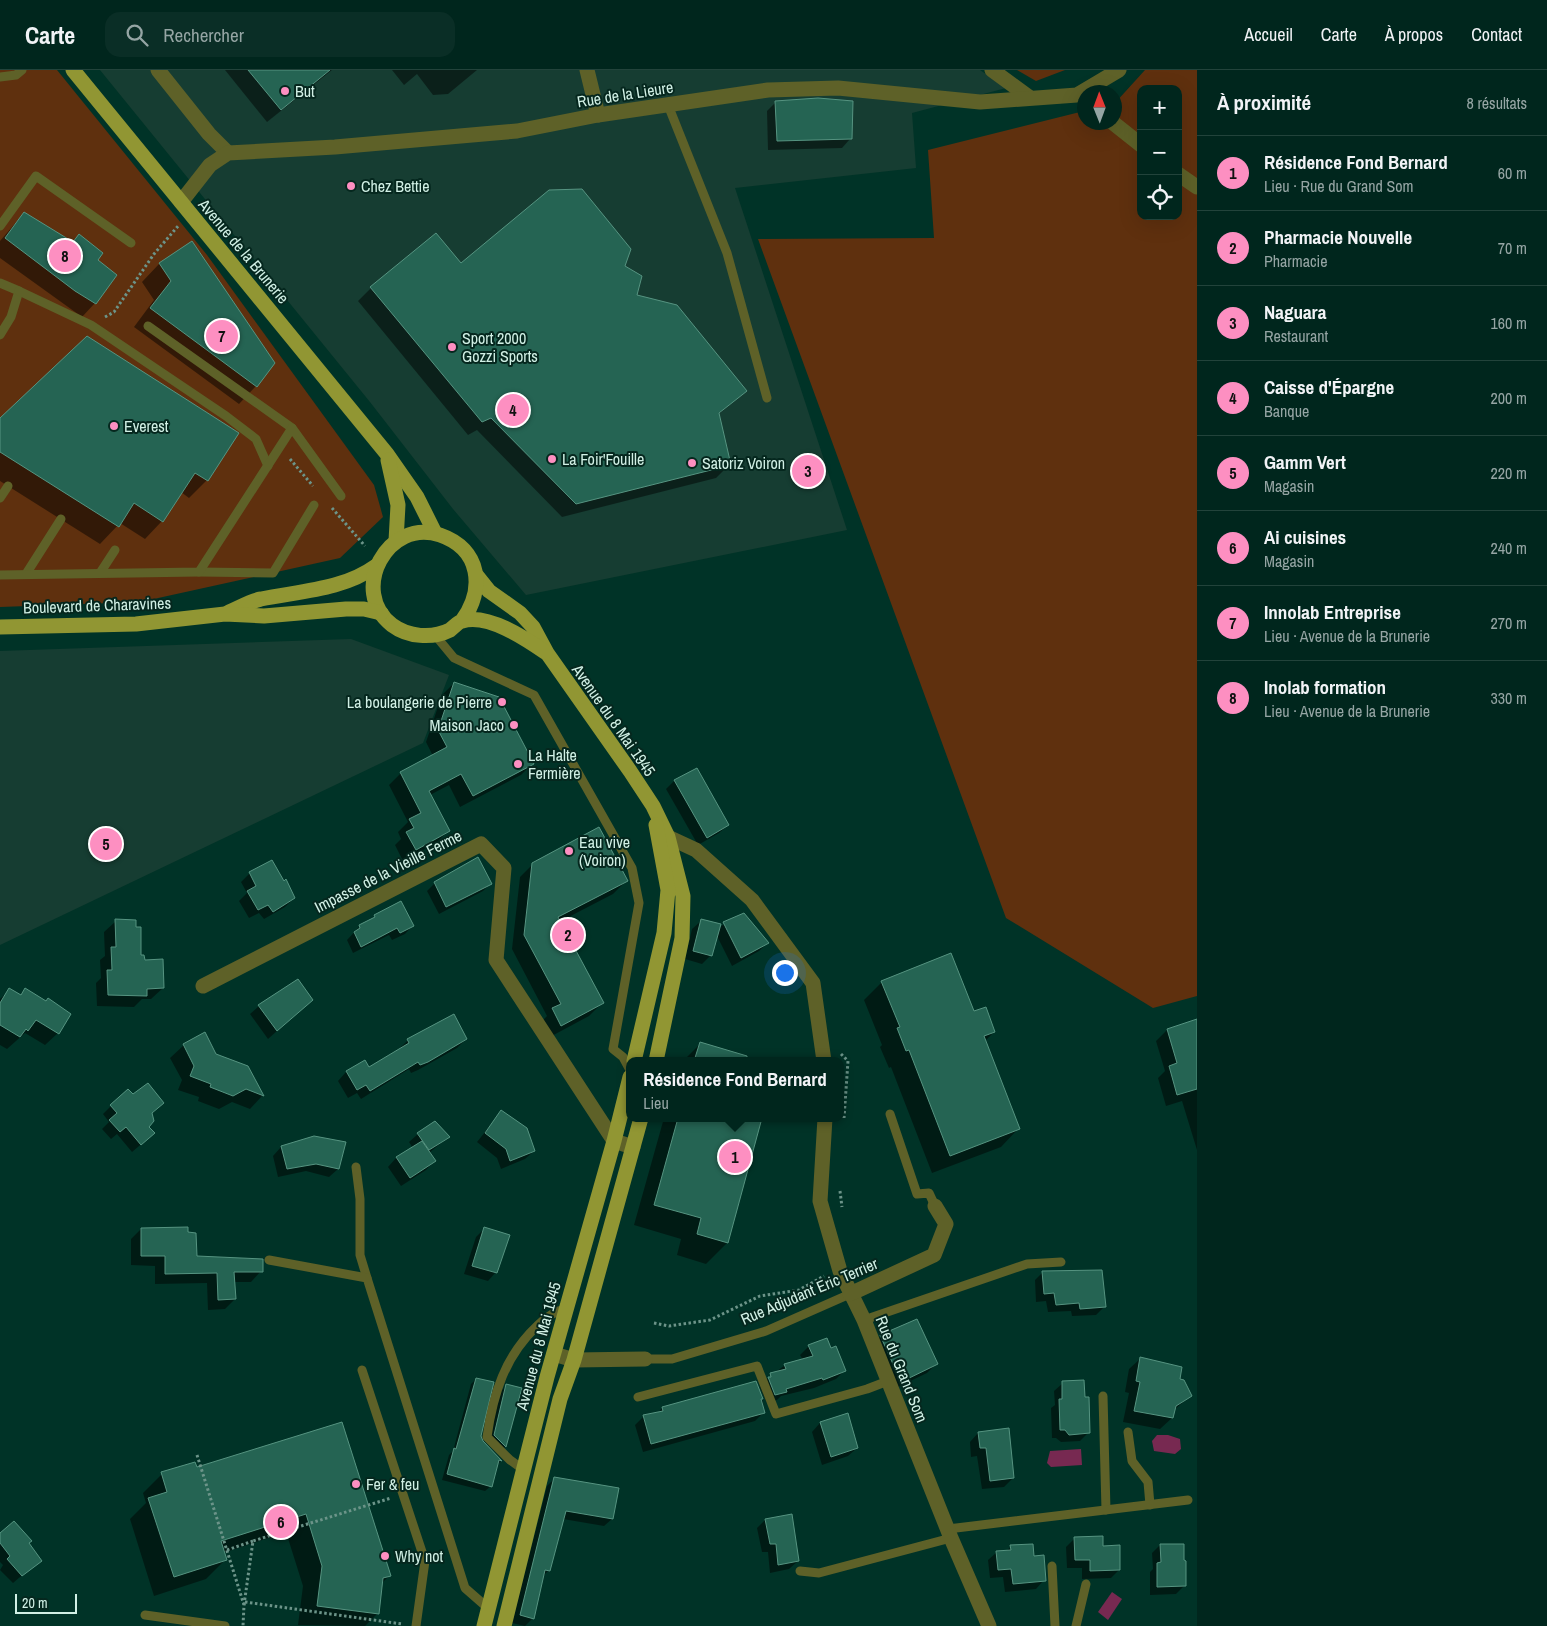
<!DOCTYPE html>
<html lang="fr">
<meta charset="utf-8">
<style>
body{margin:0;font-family:"Archivo Narrow",sans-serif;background:#0a2e26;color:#f1f3f6}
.controls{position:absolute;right:15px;top:15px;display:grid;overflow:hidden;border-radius:10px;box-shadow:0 5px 20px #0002}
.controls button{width:45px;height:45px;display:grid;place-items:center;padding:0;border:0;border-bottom:1px solid #22433b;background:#00261d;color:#f1f3f6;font:25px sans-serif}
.compass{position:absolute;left:1077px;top:15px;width:45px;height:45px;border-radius:50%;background:#00261d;box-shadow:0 5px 20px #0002;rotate:359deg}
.scale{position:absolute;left:15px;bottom:12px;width:62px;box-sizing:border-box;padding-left:5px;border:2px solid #d1f0e5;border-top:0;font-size:14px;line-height:18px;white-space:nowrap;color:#d1f0e5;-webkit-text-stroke:4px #05271e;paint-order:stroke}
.you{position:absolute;left:784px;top:902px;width:18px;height:18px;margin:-12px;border:4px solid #fff;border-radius:50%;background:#1a73e8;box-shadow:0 0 0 8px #1a73e833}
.badge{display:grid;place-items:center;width:32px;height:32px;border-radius:50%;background:#fd8fc1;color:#111;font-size:16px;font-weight:700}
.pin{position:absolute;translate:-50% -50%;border:2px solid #fff;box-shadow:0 1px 5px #0006}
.popup{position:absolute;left:626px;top:987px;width:218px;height:65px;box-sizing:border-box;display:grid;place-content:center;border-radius:10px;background:#00261d;filter:drop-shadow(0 1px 4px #0005);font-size:16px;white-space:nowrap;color:#95a5a4}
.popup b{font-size:19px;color:#f1f3f6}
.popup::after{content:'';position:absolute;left:50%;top:100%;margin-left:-10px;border:10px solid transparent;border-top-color:#00261d}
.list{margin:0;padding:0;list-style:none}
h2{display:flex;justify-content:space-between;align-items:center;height:65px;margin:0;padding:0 20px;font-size:21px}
h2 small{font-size:16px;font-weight:400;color:#95a5a4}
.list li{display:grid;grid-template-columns:32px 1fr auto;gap:15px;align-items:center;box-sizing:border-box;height:75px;padding:0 20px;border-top:1px solid #22433b}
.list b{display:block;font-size:19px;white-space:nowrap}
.list p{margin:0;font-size:16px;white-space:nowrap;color:#95a5a4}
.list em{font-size:16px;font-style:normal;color:#95a5a4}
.icon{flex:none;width:28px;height:28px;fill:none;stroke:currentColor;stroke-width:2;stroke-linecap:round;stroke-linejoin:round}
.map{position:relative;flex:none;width:1197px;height:1556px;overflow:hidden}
header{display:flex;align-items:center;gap:30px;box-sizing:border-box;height:70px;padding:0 25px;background:#00261d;border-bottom:1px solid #22433b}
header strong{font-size:24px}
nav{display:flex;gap:28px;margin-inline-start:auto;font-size:18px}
.search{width:350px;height:45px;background:#0a2e26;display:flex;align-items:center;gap:12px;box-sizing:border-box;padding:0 18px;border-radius:15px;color:#95a5a4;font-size:19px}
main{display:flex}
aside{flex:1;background:#00261d}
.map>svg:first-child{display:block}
.built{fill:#163d32}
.green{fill:#5f300e;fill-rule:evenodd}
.water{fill:#772951}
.shadow{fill:#0007}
.building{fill:#256453;stroke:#569481}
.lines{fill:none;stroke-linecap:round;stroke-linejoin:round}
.path{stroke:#6c9489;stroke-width:3;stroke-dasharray:2.5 2.5;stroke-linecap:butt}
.lane{stroke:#5e6128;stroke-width:9}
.street{stroke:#5e6128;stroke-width:15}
.primary{stroke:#919633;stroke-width:15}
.poi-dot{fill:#fd8fc1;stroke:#05271e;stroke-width:2}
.labels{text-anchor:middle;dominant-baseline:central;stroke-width:4;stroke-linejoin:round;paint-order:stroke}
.poi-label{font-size:16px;fill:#d1f0e5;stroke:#05271e;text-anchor:start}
.street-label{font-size:16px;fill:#d1f0e5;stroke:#05271e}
</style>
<header>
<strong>Carte</strong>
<div class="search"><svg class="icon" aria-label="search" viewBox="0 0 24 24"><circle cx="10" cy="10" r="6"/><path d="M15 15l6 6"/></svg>Rechercher</div>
<nav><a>Accueil</a><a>Carte</a><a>À propos</a><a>Contact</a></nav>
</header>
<main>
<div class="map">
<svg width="1197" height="1556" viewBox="0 0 1197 1556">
<rect width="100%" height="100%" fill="#003327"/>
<g class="built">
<path d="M100,0H980L1006,18L912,43L916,98L735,118L847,460L526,525L453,439L370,332Z"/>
<path d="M351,569L449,605L423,673L0,875V581Z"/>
</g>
<g class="green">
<path d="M0,0H57L207,185L374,415L383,447L340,488L140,532L0,537Z"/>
<path d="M1017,0H1065L1036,11Z"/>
<path d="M1145,0H1197V926L1153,938L1006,848L758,169L934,168L928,80L1084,41V52H1114L1115,33ZM1141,19H1178V146H1141Z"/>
</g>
<g class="water">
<path d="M1157,1365H1168L1180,1369L1181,1379L1175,1384L1154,1381L1152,1371Z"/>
<path d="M1081,1379L1082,1395L1051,1397L1047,1393L1050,1381Z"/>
<path d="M1112,1522L1122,1529L1108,1550L1098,1542Z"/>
</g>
<g class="shadow">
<path d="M225,0H332L267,52Z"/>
<path d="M392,0H477L448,24L433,25L417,4L404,15Z"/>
<path d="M775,33L850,69L842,78L768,80L767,41Z"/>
<path d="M24,143L72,173L79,166L96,191L95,233L82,247L0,188V171Z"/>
<path d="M192,172L256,316L239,334L134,257L154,230L142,212L159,194Z"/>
<path d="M624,196L635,226L745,320L718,345L729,395L716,408L562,447L477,360L468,365L358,231L371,218Z"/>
<path d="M87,268L207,410L189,428L181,422L162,451L145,469L120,453L100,474L0,411V350Z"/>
<path d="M454,613L533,693L521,705L460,737L449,715L430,725L448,761L436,773L403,791L395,775L401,769L398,762L408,752L389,715L401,703L433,686L426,672L442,625Z"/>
<path d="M697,699L728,755L719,763L698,775L666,719L674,711Z"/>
<path d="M478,789L491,813L483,821L439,844L427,821L435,813Z"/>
<path d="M533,794L626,811L613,824L559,852L602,933L589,946L548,968L540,953L547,946L512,879L520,807Z"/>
<path d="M250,803L294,828L285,837L264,849L259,843L249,848L239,831L247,823L241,812Z"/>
<path d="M744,845L767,873L759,881L732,896L717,866L711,885L702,894L685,889L692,859L701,851L721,856Z"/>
<path d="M116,851L163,918L151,929H142L134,937L97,936L96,913L101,908L100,890L105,886L104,862Z"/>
<path d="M360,856H412L405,864L392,870L389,865L353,883L347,870Z"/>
<path d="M882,912L973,943L994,962L985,971L1018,1059L1001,1077L932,1103L891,997L889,998L880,977L882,975L864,930Z"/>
<path d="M10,920L19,926L25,920L58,963L45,975L25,963L7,979L0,975V929Z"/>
<path d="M259,936L303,938L268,969L250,944Z"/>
<path d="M1197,951V1080L1182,1031L1166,1036L1158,1008L1165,1001L1156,971L1167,960Z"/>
<path d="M466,969L457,978L418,1000L411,1003L409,999L361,1029L357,1023L348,1028L338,1011L346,1002L365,991L369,998L399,979L408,970Z"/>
<path d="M700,974L714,991H683Z"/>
<path d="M184,975L247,997L262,1026L250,1039L232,1032L219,1039L198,1031L199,1027L178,1020L182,1010L170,988Z"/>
<path d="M133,1026L163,1033L151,1044L145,1071L132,1082L117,1064L111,1069L102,1059L109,1052L103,1044L111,1036Z"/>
<path d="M501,1042L534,1081L525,1089L501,1099L497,1088L477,1072Z"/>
<path d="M664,1048H761L727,1173L706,1194L677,1185L681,1169L634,1155Z"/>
<path d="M418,1064L448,1067L429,1083L434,1091L426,1100L401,1116L388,1097L396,1088L413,1078L409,1072Z"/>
<path d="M314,1067L338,1099L329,1107L306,1101L278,1107L273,1086L281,1077Z"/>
<path d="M141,1159L196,1187L261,1201L251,1212H234L235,1229L225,1239L208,1240L207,1213L155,1214V1196L131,1195V1169Z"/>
<path d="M484,1159L496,1202L488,1211L464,1204L476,1167Z"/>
<path d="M1043,1202L1105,1236L1096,1245L1072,1246L1071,1241L1048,1242L1046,1231L1036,1232L1035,1210Z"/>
<path d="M881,1266L936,1294L927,1303L892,1320L872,1275Z"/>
<path d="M809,1276L830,1280L845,1300L836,1309L814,1318L781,1326L777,1330L767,1333L760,1317L762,1313L785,1295L803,1290L800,1285Z"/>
<path d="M1141,1288L1178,1310L1190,1326L1173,1341L1172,1348L1160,1359L1123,1352L1129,1323L1125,1322L1129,1299Z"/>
<path d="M476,1309L480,1367L481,1372L501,1391L496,1396L491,1416L485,1421L442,1410L449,1385L453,1381L471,1314Z"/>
<path d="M1063,1313L1088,1363L1080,1371L1061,1372L1056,1368H1052L1051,1338L1055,1335L1054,1321Z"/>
<path d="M506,1316L521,1319L505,1377L501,1380L490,1369L495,1342L502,1320Z"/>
<path d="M762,1328L764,1342L755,1351L643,1382L635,1355L644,1346L658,1343L662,1338Z"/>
<path d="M342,1353L390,1505L381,1514L377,1544L365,1556L298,1555L303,1516L286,1462L223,1483L225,1490L206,1509L154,1526L130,1449L146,1433L143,1423L162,1404L196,1399Z"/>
<path d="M820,1353L857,1378L848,1386L822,1395L812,1362Z"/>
<path d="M978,1363L1013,1408L1004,1417L982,1419L977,1386L971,1387L970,1372Z"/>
<path d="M555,1408L612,1449L604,1456L563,1449L548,1501L543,1506L533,1548L525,1556L512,1553L547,1416Z"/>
<path d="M791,1446L798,1491L789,1499L770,1503L768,1482H762L757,1458L765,1450Z"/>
<path d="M0,1465L40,1490L13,1513L0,1500L3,1495L0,1492Z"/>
<path d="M1074,1469L1101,1478L1119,1500L1111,1508L1082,1509V1498H1067L1066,1477Z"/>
<path d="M1160,1475L1184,1516L1176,1524L1150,1525V1502L1153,1499L1152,1483Z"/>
<path d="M1011,1477L1033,1487L1044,1510L1036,1519L1005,1522L1003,1507L990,1508L988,1490L997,1482L1006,1481Z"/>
</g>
<g class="building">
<path d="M248,0H330L281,40Z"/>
<path d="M818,28L853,31L852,69L777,71L775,31Z"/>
<path d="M582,119L631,179L625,196L642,206L637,225L677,235L747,321L719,343L731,395L576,434L491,348L482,352L370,217L436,163L461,193L549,120Z"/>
<path d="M24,142L73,172L79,164L103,183L98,190L117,205L96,234L75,221L5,168Z"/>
<path d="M192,171L275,293L257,317L150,238L171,211L159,193Z"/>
<path d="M87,266L239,363L208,411L195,403L163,452L134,433L119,457L0,382V348Z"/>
<path d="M454,612L499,627L534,694L473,726L461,704L429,721L450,761L416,780L406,762L414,758L409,749L421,743L400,702L447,677L438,660Z"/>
<path d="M697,698L729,755L707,768L674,710Z"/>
<path d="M599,757L628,811L558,847L604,933L561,956L552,938L561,934L524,865L532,793Z"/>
<path d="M478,787L492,814L446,837L434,812Z"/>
<path d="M272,790L284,811L286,809L295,828L273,842L268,835L258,840L247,821L256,816L249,802Z"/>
<path d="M401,831L414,856L400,863L397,858L361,877L354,862L360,858L359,855L375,847L374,845Z"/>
<path d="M744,843L769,873L741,888L723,852Z"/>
<path d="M115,849L136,850V857H141V885H144L145,890L163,889L164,918L147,919V926L108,925L107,900H112L111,877H116Z"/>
<path d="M701,849L721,854L712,886L693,881Z"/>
<path d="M951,883L974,941L986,937L995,962L984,966L1020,1059L950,1086L909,980L906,981L897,958L900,957L881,911Z"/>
<path d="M298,909L313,930L277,961L258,935Z"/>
<path d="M9,918L21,925L25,918L46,931L48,928L71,944L59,964L36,950L28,961L26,959L20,967L0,955V933Z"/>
<path d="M454,944L467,969L428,992L420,995L418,992L370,1021L366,1015L357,1020L346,1001L365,990L369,997L409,973L407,969Z"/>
<path d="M1197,949V1019L1177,1025L1169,996L1177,993L1167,959Z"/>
<path d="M205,962L216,984L248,996L264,1026L246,1019L233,1026L210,1017L211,1014L190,1006L194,996L183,974Z"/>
<path d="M700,972L747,986V991H694Z"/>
<path d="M148,1013L164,1033L152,1043L154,1051L149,1057L155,1063L141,1075L126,1057L120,1062L109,1050L117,1043L110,1035L128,1019L133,1024Z"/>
<path d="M501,1040L527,1058L535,1081L510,1091L506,1079L485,1063Z"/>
<path d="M678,1048H762L728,1173L697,1164L701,1148L654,1135Z"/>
<path d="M435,1051L450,1067L429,1080L417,1063Z"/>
<path d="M314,1066L346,1072L339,1099L316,1094L287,1099L281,1076Z"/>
<path d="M422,1071L436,1091L410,1108L396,1087Z"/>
<path d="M188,1157V1162L196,1163L197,1186L263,1189V1202H234L236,1229L218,1230L217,1203L165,1204V1186H141V1158Z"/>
<path d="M484,1157L510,1165L497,1203L472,1196Z"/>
<path d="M1102,1200L1106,1237L1080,1239L1079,1233L1056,1235L1054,1223L1044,1224L1042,1201Z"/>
<path d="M917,1249L938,1294L901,1312L880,1265Z"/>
<path d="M827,1268L831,1278L836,1276L846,1301L823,1310L822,1308L786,1319L787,1322L775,1325L768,1307H771L770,1303L786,1299L784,1294L813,1286L808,1275Z"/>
<path d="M1140,1287L1182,1297L1180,1309L1184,1310L1192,1326L1176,1336L1173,1348L1134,1341L1140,1312L1136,1311Z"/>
<path d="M476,1308L494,1312L481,1366L483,1371L502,1391L499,1390L492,1417L447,1404L454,1378L456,1379Z"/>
<path d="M1084,1310L1085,1327H1089L1090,1363L1069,1365L1065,1360H1060L1059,1329H1062V1311Z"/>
<path d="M756,1311L763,1329H761L765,1343L651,1374L643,1345L663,1341L662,1337Z"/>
<path d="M506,1314L522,1318L506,1377L494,1365Z"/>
<path d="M848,1343L858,1378L831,1387L820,1352Z"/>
<path d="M342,1352L391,1506L383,1508L379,1544L317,1536L322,1496L306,1444L221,1471L227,1490L174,1507L148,1428L167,1422L161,1402L195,1392L197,1397Z"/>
<path d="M1009,1358L1014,1408L990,1411L986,1378H980L978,1362Z"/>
<path d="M554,1407L619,1418L613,1449L566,1441L550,1501L545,1500L534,1549L520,1545Z"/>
<path d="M792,1444L799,1491L778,1495L776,1474H770L765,1449Z"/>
<path d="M14,1451L32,1471L29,1473L42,1491L22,1506L7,1489L10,1486L0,1473V1463Z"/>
<path d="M1103,1466V1476L1120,1475V1500L1090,1501V1490H1075L1074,1467Z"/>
<path d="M1033,1474L1034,1486L1044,1485L1046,1511L1013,1514L1011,1499L998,1500L996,1481L1011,1480L1010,1475Z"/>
<path d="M1160,1474H1184V1490L1186,1491V1516L1157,1517V1493L1161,1492Z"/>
</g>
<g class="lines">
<g class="path">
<path d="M105,247L114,242L154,184L179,155"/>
<path d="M290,389L313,416"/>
<path d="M332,438L365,476"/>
<path d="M841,984L848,991L844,1048"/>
<path d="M840,1121L842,1137"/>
<path d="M654,1253L669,1256L710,1250L760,1226L799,1220L824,1206"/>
<path d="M197,1385L244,1535L243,1556"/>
<path d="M227,1480L253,1471"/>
<path d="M245,1532L402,1554"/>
<path d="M244,1535L253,1471L391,1428"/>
</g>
<g class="lane">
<path d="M0,7L16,5L22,0"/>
<path d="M668,35L727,183L767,328"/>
<path d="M0,156L36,106L131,173"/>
<path d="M0,213L19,221L11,247L0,265"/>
<path d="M19,221L91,255L226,346L256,369L268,396"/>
<path d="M148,256L292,358"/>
<path d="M0,428L8,416"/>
<path d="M199,502L273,503L314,435"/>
<path d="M100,503L115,480"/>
<path d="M26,504L61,449"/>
<path d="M0,505L199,502L292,358L341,426"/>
<path d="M435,565L454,588L534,625L632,798L639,833L613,979L623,987L630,1000"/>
<path d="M890,1044L917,1124L929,1123L935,1136"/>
<path d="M356,1097L360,1129V1185L367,1208"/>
<path d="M269,1190L367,1208L465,1518L489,1539"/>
<path d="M864,1250L1027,1194L1061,1192"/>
<path d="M645,1289H672L766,1261L850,1224"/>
<path d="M362,1300L425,1491L416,1556"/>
<path d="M1103,1326L1106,1440"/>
<path d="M638,1327L757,1296L776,1344L867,1319L888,1311"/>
<path d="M1128,1362L1132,1391L1148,1412L1150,1435"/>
<path d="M524,1400L510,1390L487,1367C493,1324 505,1286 537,1256C545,1248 554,1241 566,1239"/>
<path d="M948,1459L1188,1430"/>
<path d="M1052,1496L1055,1556"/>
<path d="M800,1501L819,1503L951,1468"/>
<path d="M145,1545L225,1556"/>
<path d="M1076,1556L1086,1514"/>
</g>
<g class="street">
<path d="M158,0L209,64L228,83"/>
<path d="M587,0L598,45"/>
<path d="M992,0L1029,27"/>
<path d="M1112,52L1141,75"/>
<path d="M1178,104L1197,117"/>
<path d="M181,132L210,95L228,83L335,77L517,61L598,45L768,20L838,18L980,32L1077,25L1119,0"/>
<path d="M668,767L696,780L752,830L813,913L824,991"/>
<path d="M203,916L481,774L504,798L496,890L614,1071L633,1077"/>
<path d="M825,1048L820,1131L840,1201L864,1250L951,1468L989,1556"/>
<path d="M850,1224L934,1185L946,1154L935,1136"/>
<path d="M554,1284L574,1290L645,1289"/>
</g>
<g class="primary">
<path d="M73,0L387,384L417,427L435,463"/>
<path d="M388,390L398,435L396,471"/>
<path d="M477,506L489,521L520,543L533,557L547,583L630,701L653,736L668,767L683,826L682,868L656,991"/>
<path d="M229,542C239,538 250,531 261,529C300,521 343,520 376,496"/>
<path d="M462,551C485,519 481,479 440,465C388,447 348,521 392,555C408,567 432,569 450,560C454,557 458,552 462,551C488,543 526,569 545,582"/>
<path d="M0,557L136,554L225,544L264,546L346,539H364L381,543"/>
<path d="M634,991L664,863L668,820L656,755"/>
<path d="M484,1556L547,1307L614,1071L630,1007"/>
<path d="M504,1556L560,1329L574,1290L641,1048"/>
</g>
</g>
<g class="poi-dot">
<circle cx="285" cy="21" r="5"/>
<circle cx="351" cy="116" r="5"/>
<circle cx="452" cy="277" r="5"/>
<circle cx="114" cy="356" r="5"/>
<circle cx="552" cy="389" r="5"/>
<circle cx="692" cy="393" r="5"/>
<circle cx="502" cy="632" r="5"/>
<circle cx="514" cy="655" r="5"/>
<circle cx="518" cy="694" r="5"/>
<circle cx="569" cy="781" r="5"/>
<circle cx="356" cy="1414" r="5"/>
<circle cx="385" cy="1486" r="5"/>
</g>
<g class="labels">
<g class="poi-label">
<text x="295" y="21">But</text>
<text x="361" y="116">Chez Bettie</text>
<text x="462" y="268">Sport 2000<tspan x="462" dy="18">Gozzi Sports</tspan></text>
<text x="124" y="356">Everest</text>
<text x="562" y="389">La Foir'Fouille</text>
<text x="702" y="393">Satoriz Voiron</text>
<text x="492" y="632" text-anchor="end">La boulangerie de Pierre</text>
<text x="504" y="655" text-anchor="end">Maison Jaco</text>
<text x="528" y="685">La Halte<tspan x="528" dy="18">Fermière</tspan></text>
<text x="579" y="772">Eau vive<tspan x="579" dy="18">(Voiron)</tspan></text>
<text x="366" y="1414">Fer &amp; feu</text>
<text x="395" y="1486">Why not</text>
</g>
<g class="street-label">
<text transform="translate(625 24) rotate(-9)">Rue de la Lieure</text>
<text transform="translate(244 181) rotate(50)">Avenue de la Brunerie</text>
<text transform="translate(97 535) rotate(-2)">Boulevard de Charavines</text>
<text transform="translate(614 650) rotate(55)">Avenue du 8 Mai 1945</text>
<text transform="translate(388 801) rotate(-27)">Impasse de la Vieille Ferme</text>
<text transform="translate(809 1221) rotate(-23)">Rue Adjudant Eric Terrier</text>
<text transform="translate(538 1276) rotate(-75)">Avenue du 8 Mai 1945</text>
<text transform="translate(902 1299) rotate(68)">Rue du Grand Som</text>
</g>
</g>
</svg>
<div class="controls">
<button>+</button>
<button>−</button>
<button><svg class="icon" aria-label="locate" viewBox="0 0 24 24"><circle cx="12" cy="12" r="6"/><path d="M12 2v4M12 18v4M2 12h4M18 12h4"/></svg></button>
</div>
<svg class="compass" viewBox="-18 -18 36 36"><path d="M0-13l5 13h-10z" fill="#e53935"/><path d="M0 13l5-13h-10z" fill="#95a5a4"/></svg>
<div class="scale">20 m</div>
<div class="you"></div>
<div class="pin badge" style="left:735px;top:1087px">1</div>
<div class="popup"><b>Résidence Fond Bernard</b>Lieu</div>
<div class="pin badge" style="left:568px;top:865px">2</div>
<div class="pin badge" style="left:808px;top:401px">3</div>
<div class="pin badge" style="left:513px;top:340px">4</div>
<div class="pin badge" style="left:106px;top:774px">5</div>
<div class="pin badge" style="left:281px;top:1452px">6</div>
<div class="pin badge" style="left:222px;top:266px">7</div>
<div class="pin badge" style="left:65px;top:186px">8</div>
</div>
<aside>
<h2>À proximité<small>8 résultats</small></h2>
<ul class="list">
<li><span class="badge">1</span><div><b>Résidence Fond Bernard</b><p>Lieu · Rue du Grand Som</p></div><em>60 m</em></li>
<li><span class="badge">2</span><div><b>Pharmacie Nouvelle</b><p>Pharmacie</p></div><em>70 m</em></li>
<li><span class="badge">3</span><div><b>Naguara</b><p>Restaurant</p></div><em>160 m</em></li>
<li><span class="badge">4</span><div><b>Caisse d'Épargne</b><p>Banque</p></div><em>200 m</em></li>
<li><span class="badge">5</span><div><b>Gamm Vert</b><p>Magasin</p></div><em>220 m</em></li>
<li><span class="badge">6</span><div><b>Ai cuisines</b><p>Magasin</p></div><em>240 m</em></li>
<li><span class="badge">7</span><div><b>Innolab Entreprise</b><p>Lieu · Avenue de la Brunerie</p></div><em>270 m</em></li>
<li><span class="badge">8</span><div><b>Inolab formation</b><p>Lieu · Avenue de la Brunerie</p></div><em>330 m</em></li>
</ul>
</aside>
</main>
